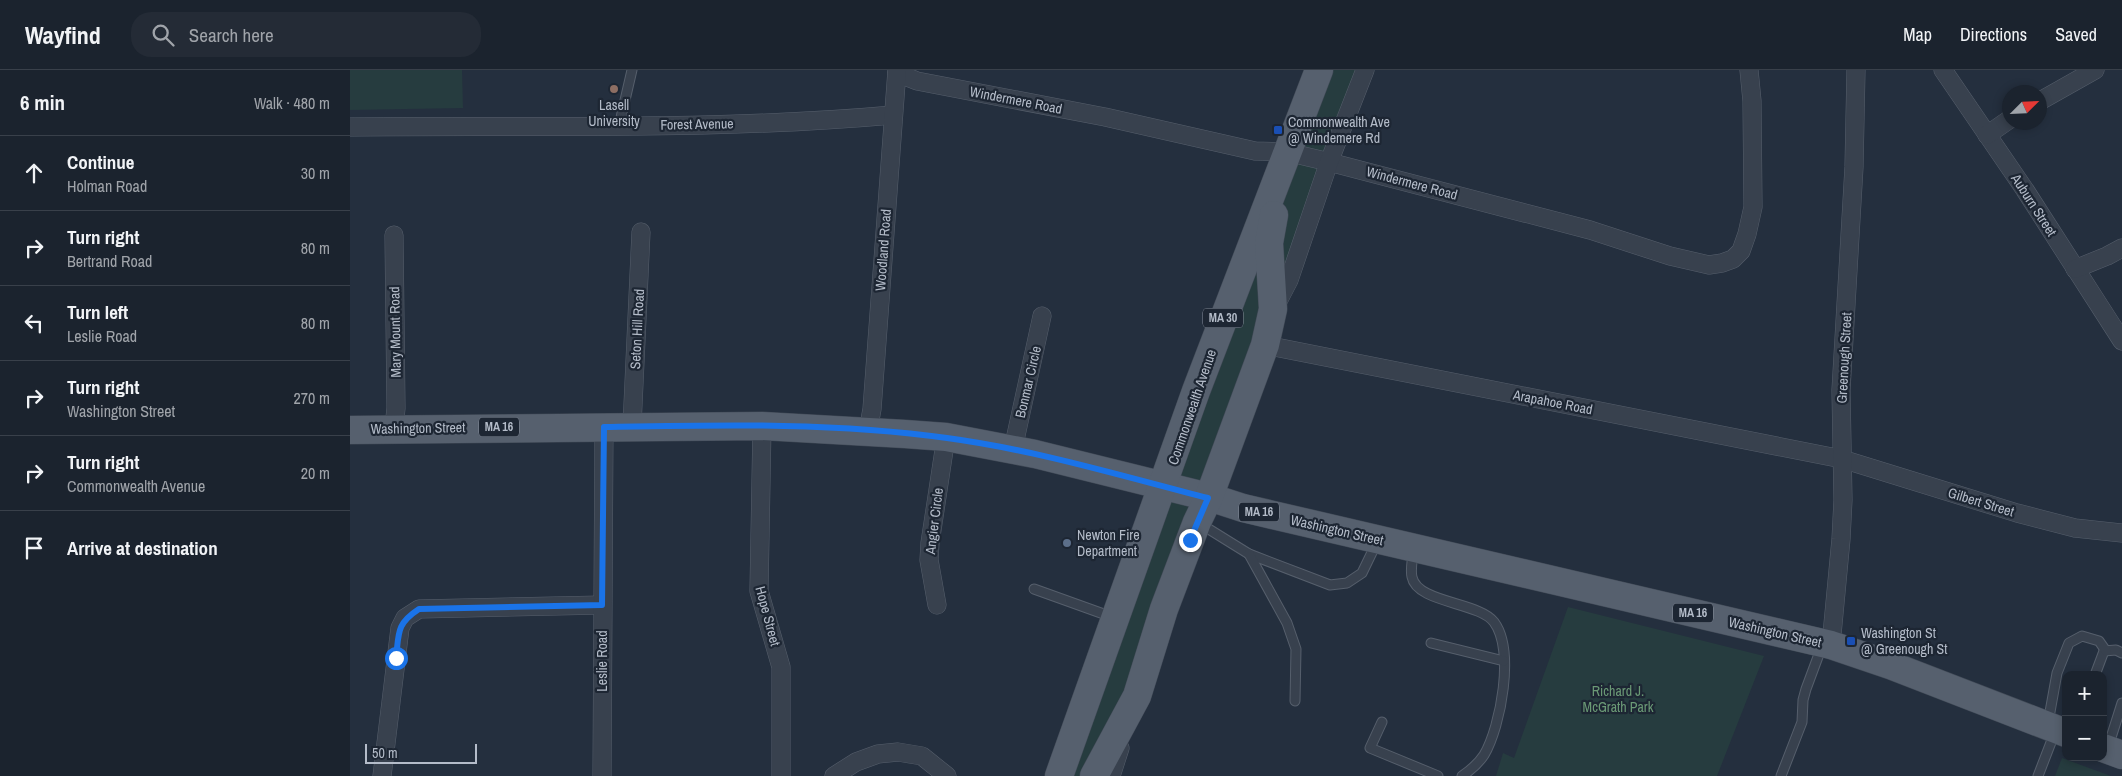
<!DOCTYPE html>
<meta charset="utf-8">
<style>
body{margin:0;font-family:"Archivo Narrow",sans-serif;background:#242b36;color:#f1f3f6}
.controls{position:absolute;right:15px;bottom:15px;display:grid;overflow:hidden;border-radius:10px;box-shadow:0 2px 8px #0003}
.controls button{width:45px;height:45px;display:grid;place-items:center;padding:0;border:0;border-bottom:1px solid #39404a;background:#1b232e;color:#f1f3f6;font:25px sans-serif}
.compass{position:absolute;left:1652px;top:15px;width:45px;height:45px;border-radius:50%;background:#1b232e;box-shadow:0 2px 8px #0003;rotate:66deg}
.scale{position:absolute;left:15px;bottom:12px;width:112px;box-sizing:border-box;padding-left:5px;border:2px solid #b4bcc9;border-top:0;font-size:14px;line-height:18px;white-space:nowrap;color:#b4bcc9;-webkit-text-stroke:4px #1d2633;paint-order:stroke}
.stop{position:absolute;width:15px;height:15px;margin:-11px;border:4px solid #1a73e8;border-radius:50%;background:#fff}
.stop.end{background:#1a73e8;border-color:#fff;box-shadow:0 1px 5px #0008}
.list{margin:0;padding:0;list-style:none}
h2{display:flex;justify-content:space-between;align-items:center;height:65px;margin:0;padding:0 20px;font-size:21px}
h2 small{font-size:16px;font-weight:400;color:#a0a4aa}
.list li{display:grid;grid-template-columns:32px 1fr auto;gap:15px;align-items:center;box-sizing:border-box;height:75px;padding:0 20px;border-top:1px solid #39404a}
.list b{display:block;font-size:19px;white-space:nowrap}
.list p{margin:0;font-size:16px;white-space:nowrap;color:#a0a4aa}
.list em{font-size:16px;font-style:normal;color:#a0a4aa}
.icon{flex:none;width:28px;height:28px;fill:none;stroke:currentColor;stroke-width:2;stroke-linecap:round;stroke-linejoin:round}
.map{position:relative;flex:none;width:1772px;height:706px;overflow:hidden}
header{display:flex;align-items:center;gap:30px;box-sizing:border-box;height:70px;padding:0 25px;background:#1b232e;border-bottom:1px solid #39404a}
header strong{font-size:24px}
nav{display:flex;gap:28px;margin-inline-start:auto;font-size:18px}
.search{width:350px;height:45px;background:#242b36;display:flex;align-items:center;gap:12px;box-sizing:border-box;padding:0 18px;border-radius:20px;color:#a0a4aa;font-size:19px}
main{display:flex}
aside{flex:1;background:#1b232e}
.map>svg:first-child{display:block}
.green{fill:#263c3f}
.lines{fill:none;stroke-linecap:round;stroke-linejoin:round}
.service-casing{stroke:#565f6c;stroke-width:11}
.minor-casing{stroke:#565f6c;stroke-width:19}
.primary-casing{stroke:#414a57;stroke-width:29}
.service{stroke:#38414e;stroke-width:9}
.minor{stroke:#38414e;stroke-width:18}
.primary{stroke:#56606e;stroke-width:28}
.route{stroke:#1a73e8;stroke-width:6}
.education-dot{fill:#8d6e63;stroke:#1d2633;stroke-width:2}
.transit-dot{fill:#1a4fb4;stroke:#1d2633;stroke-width:2}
.service-dot{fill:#5c6f8a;stroke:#1d2633;stroke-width:2}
.labels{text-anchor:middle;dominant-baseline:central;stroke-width:4.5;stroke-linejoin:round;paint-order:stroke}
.shield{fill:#1d2633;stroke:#878f9c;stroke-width:1}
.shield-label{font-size:12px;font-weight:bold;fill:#b4bcc9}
.street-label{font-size:14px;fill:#b4bcc9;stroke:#1d2633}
.poi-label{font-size:14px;fill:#b4bcc9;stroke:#1d2633;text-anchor:start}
.park-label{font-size:14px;fill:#6b9a76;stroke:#1d2633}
</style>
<header>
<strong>Wayfind</strong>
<div class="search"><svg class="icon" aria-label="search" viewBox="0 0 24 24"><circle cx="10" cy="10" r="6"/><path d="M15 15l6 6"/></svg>Search here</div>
<nav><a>Map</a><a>Directions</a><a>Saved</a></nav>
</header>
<main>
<aside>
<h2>6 min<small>Walk · 480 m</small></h2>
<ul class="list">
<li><svg class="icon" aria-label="ahead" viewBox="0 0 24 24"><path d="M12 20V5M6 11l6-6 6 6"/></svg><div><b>Continue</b><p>Holman Road</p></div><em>30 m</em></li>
<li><svg class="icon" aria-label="right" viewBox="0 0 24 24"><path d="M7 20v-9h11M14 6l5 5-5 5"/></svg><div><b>Turn right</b><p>Bertrand Road</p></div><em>80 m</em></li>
<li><svg class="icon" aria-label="left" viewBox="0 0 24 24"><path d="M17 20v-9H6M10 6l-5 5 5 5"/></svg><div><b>Turn left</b><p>Leslie Road</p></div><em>80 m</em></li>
<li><svg class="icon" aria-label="right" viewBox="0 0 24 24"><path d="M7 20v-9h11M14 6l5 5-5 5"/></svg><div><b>Turn right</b><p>Washington Street</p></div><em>270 m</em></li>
<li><svg class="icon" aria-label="right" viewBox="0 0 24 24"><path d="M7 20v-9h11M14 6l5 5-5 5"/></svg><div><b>Turn right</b><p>Commonwealth Avenue</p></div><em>20 m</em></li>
<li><svg class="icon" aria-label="arrive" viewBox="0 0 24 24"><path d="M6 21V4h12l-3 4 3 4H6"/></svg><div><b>Arrive at destination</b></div></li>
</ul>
</aside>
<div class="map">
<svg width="1772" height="706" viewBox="0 0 1772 706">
<rect width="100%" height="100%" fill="#242f3e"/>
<g class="green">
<path d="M0,0H112L113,38L0,40Z"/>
<path d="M969,0H1015L761,706H709Z"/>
<path d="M1218,537L1414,586L1367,706H1146L1153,683L1164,688Z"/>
<path d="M1712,688L1761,706H1705Z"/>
</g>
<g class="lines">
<g class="service-casing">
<g id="service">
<path d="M269,56L282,0"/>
<path d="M849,453L899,484L980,515L997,513L1012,503L1027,472"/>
<path d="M1063,480C1063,489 1060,499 1062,507C1067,533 1129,532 1144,552C1165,580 1151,656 1134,685C1128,694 1121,700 1112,706"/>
<path d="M899,484L937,553L946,579L945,631"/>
<path d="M684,519L762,547"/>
<path d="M1081,573L1154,591"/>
<path d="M1745,605L1754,581L1766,580L1772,583"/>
<path d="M1032,652L1020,678L1088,706"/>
<path d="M1698,653L1707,603L1719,573L1732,566L1749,571L1756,581"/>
<path d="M1758,677L1772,633"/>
<path d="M1431,706L1452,652L1453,630L1456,619L1472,576"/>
<path d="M1688,706L1705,662"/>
</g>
</g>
<g class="minor-casing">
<g id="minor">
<path d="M1593,0L1675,120L1772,271"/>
<path d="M547,3L567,11L755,47L905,81L937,82L979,92L1240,160L1320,186L1359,195L1372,193L1383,189L1391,181L1397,164L1403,137L1402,31L1399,0"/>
<path d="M1690,31L1745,0"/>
<path d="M0,57C181,55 363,61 543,45"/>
<path d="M1637,65L1660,49"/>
<path d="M1725,199L1757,186L1772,178"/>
<path d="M925,237L939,210L979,92L1015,0"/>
<path d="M915,275L1492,389L1667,443L1725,458L1772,463"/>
<path d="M282,356L291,162"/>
<path d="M412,356L409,521L431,597V706"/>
<path d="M44,358L46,338L44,165"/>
<path d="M518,361L522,339L547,0"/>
<path d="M663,379L692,246"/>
<path d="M587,535L579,490L580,473L596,367"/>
<path d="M1481,575L1491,469L1493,430L1491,320L1504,97L1506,0"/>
<path d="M32,706L50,558L55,548L69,539L252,535"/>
<path d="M252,706L254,357"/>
<path d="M484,706L506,692L528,684L548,682L572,686L597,706"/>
<path d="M761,706L770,678"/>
</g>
</g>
<g class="primary-casing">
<g id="primary">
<path d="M0,360L412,356L555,364L596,367L685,384L859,427L893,438L1481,575L1540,595L1716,663"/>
<path d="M1753,678L1772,685"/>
<path d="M709,706L846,321L969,0"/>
<path d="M744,706L787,626L814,539L847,452L859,427L915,275L923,239L919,173L924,145"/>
</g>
</g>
<use href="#service" class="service"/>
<use href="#minor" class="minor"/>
<use href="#primary" class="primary"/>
</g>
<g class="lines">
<path class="route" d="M46,588C49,563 46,554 69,539L252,535L254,357C366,355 485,352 597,368C686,380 772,406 858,428L840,470"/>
</g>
<circle class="education-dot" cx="264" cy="19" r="5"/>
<g class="transit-dot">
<rect x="923" y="55" width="10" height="10" rx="2.5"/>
<rect x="1496" y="566" width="10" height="10" rx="2.5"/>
</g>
<circle class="service-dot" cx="717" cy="473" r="5"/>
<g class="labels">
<g class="shield">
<rect x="853" y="238.5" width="40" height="19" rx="4"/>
<rect x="129" y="347.5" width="40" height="19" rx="4"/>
<rect x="889" y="432.5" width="40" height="19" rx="4"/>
<rect x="1323" y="533.5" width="40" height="19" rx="4"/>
</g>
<g class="shield-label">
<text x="873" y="248">MA 30</text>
<text x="149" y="357">MA 16</text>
<text x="909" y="442">MA 16</text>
<text x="1343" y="543">MA 16</text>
</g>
<g class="street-label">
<text transform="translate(666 30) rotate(11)">Windermere Road</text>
<text transform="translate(347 54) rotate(-1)">Forest Avenue</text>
<text transform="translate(1062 113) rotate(15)">Windermere Road</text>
<text transform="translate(1684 135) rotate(57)">Auburn Street</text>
<text transform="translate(533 180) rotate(-86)">Woodland Road</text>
<text transform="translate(287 259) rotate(-87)">Seton Hill Road</text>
<text transform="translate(45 262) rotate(-91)">Mary Mount Road</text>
<text transform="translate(1494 288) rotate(-87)">Greenough Street</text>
<text transform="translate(678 312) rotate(-77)">Bonmar Circle</text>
<text transform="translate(1203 332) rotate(11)">Arapahoe Road</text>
<text transform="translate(842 337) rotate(-71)">Commonwealth Avenue</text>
<text transform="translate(68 358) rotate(-1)">Washington Street</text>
<text transform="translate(1631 432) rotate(17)">Gilbert Street</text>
<text transform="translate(584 451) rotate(-83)">Angier Circle</text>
<text transform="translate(987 460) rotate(13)">Washington Street</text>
<text transform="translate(418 546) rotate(75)">Hope Street</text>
<text transform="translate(1425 562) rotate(13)">Washington Street</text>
<text transform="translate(252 591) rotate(-90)">Leslie Road</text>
</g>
<g class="poi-label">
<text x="264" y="35" text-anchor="middle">Lasell<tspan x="264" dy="16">University</tspan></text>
<text x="938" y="52">Commonwealth Ave<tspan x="938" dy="16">@ Windemere Rd</tspan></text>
<text x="727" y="465">Newton Fire<tspan x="727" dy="16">Department</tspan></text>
<text x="1511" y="563">Washington St<tspan x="1511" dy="16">@ Greenough St</tspan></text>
</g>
<g class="park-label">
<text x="1268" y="621">Richard J.<tspan x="1268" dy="16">McGrath Park</tspan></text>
</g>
</g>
</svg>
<div class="controls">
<button>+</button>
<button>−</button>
</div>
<svg class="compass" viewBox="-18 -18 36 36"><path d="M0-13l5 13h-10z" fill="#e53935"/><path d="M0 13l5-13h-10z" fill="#a0a4aa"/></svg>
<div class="scale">50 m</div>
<div class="stop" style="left:46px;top:588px"></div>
<div class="stop end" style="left:840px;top:470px"></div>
</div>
</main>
